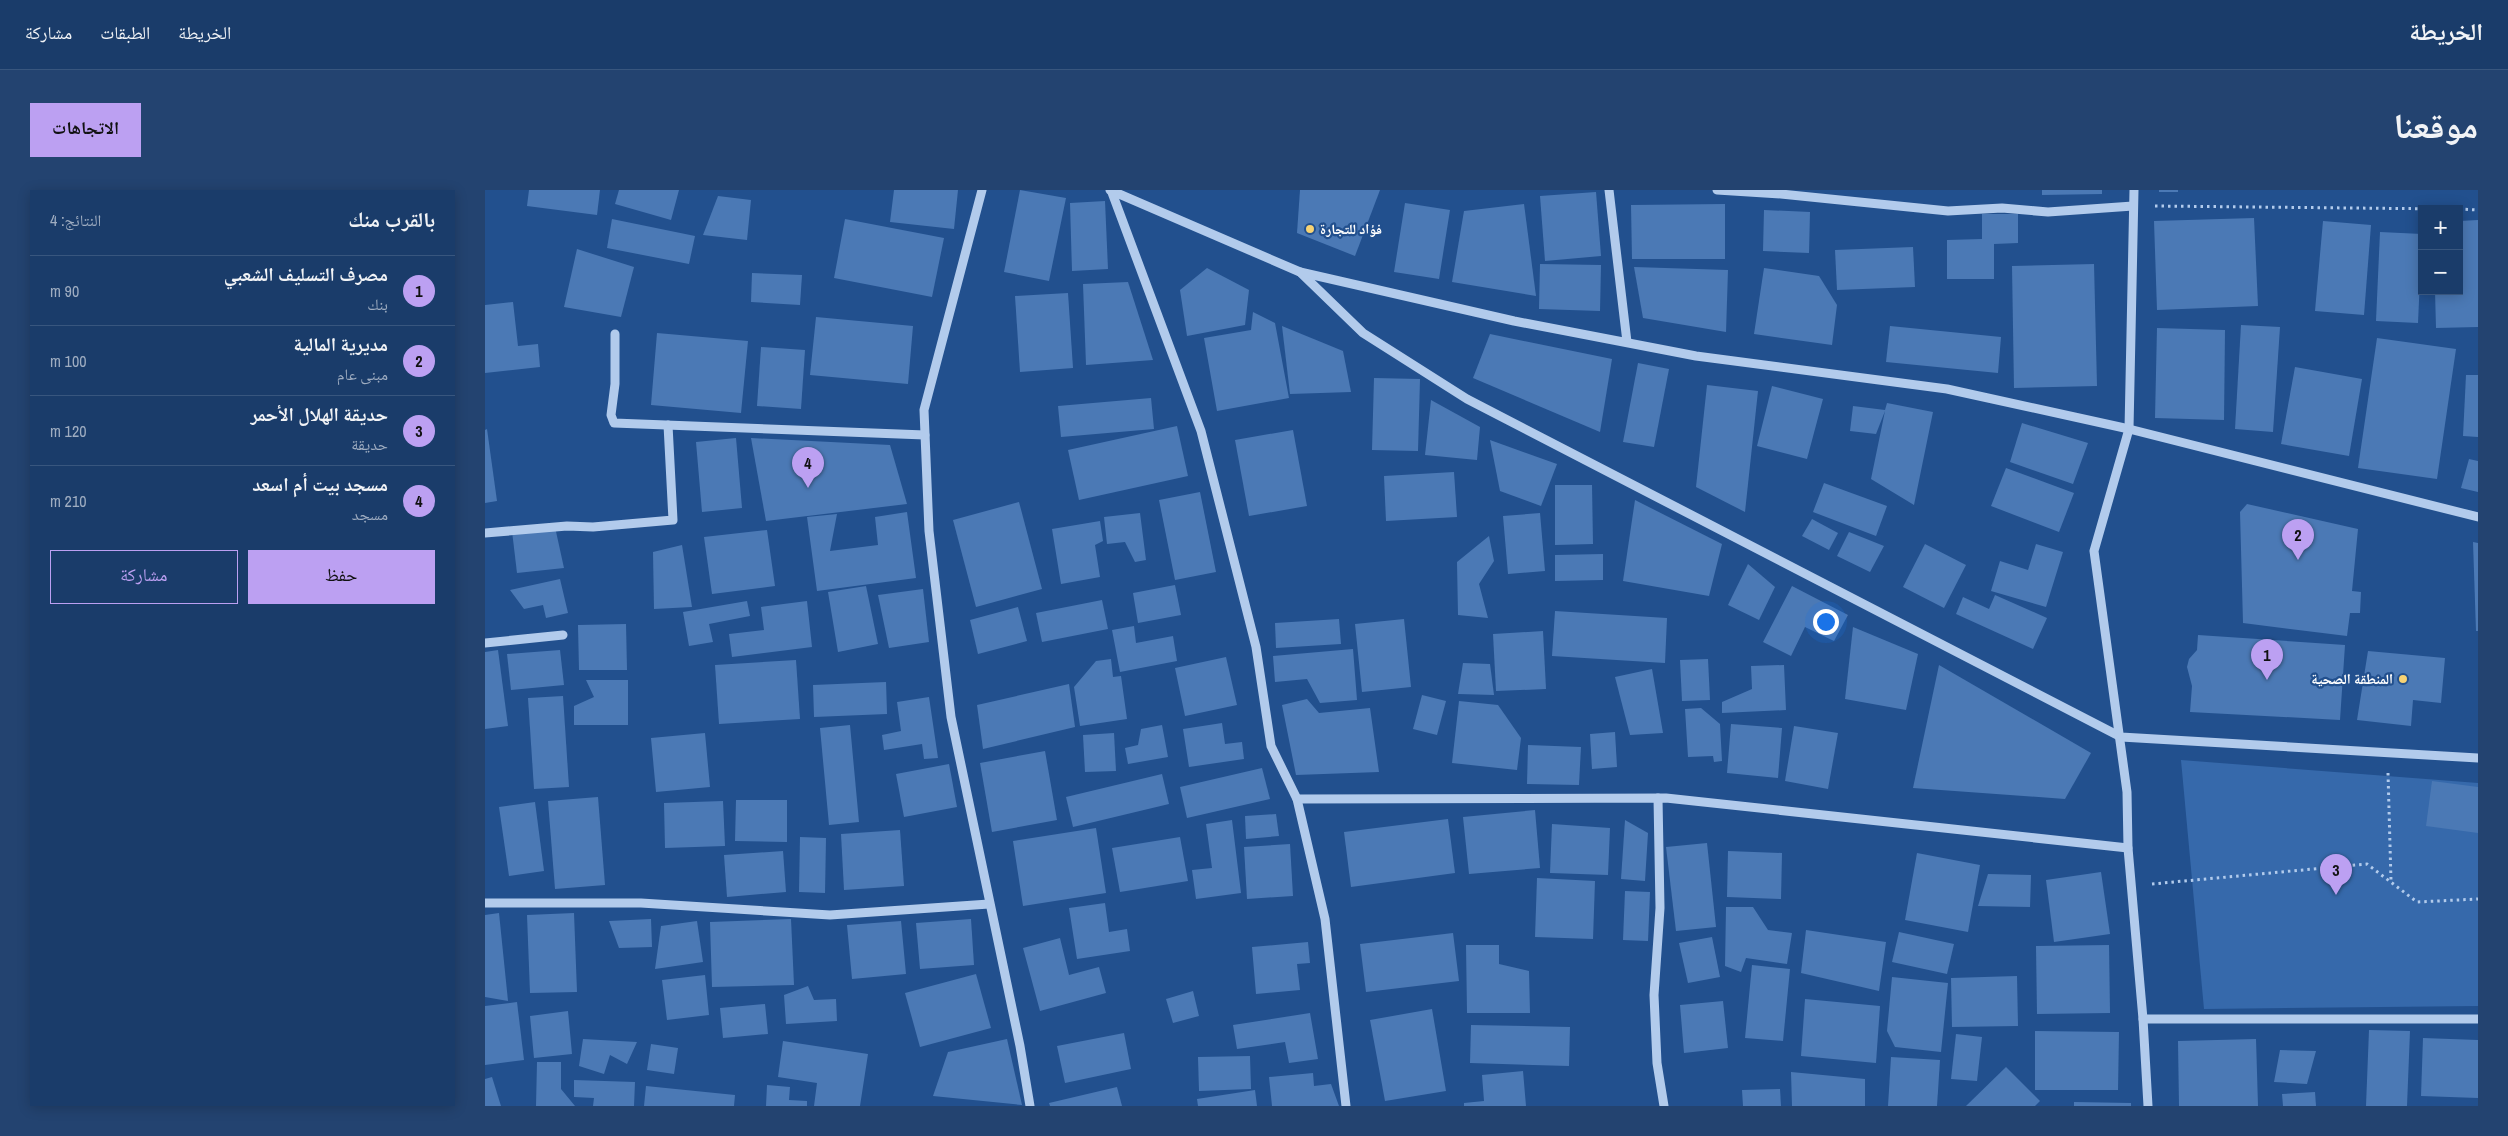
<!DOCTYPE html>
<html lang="ar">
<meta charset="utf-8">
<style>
body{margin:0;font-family:"Archivo Narrow","Noto Naskh Arabic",sans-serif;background:#234370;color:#f1f3f6;direction:rtl}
.controls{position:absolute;right:15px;top:15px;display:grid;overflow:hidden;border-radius:0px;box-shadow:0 2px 12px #0003}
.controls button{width:45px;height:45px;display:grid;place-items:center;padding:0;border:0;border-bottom:1px solid #38567e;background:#1a3c6a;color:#f1f3f6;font:25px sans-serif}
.you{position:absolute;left:1340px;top:431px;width:18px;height:18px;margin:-12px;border:4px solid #fff;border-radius:50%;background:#1a73e8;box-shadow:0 0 0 8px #1a73e833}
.badge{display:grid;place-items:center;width:32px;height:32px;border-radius:50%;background:#bca0f2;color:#111;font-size:16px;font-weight:700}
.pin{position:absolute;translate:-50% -41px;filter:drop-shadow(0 1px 2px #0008)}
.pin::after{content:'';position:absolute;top:26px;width:18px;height:15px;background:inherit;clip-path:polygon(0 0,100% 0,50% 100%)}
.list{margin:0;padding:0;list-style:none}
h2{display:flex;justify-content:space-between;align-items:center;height:65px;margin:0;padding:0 20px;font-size:21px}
h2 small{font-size:16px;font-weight:400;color:#9fadc1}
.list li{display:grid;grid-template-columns:32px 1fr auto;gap:15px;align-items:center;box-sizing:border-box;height:70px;padding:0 20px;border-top:1px solid #38567e}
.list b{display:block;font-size:19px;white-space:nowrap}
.list p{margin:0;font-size:16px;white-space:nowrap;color:#9fadc1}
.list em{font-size:16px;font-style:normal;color:#9fadc1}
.actions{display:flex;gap:10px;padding:15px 20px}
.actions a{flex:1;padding:11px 0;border:1px solid #bca0f2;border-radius:0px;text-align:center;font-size:18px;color:#bca0f2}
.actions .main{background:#bca0f2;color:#111}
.map{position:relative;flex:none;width:1993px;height:916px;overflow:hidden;direction:ltr;border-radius:0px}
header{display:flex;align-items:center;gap:30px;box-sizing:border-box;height:70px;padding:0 25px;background:#1a3c6a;border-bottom:1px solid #38567e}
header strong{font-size:24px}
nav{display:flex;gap:28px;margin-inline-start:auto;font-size:18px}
.intro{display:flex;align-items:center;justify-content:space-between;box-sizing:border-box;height:120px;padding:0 30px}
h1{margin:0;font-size:35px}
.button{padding:12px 22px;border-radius:0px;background:#bca0f2;color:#111;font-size:18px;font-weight:700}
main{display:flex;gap:30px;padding:0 30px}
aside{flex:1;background:#1a3c6a;border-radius:0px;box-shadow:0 2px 12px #0003}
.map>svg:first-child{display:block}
.green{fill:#3669ab}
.building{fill:#4b79b5}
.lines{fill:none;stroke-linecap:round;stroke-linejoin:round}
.path{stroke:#b2cbec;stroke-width:3;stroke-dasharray:2.5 4;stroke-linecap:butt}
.minor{stroke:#b2cbec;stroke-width:9}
.poi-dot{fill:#f7d374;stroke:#22508e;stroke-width:2}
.labels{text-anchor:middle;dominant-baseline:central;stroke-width:4.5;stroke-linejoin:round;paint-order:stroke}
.poi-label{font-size:14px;font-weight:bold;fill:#fff;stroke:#22508e;text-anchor:start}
</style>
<header>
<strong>الخريطة</strong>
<nav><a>الخريطة</a><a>الطبقات</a><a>مشاركة</a></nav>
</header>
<div class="intro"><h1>موقعنا</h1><a class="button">الاتجاهات</a></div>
<main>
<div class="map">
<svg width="1993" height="916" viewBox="0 0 1993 916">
<rect width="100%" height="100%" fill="#22508e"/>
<path class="green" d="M1696,570L1993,593V816L1719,819Z"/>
<g class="building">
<path d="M44,0H115L112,25L42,16Z"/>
<path d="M134,0H194L186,30L130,14Z"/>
<path d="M409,0H473L469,39L405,32Z"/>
<path d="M535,0L581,8L564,91L519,82Z"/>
<path d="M815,0H895L870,66L812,43Z"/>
<path d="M1557,0H1617V4L1557,5Z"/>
<rect x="1674" y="0" width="19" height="2"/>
<path d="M1111,2L1116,66L1060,71L1055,6Z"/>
<path d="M233,6L266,10L262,50L218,45Z"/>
<path d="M620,11L623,79L587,81L585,13Z"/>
<path d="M920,13L965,20L954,89L909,82Z"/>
<path d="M1039,14L1051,106L967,92L979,21Z"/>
<path d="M1240,14V69H1147L1146,15Z"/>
<path d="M1279,20L1325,22L1324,63L1278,61Z"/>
<path d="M1497,24H1533V53L1509,54V89H1462V50L1497,49Z"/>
<path d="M1769,28L1773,116L1672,120L1669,31Z"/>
<path d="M127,29L210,46L204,74L122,58Z"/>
<path d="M360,29L459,48L447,107L349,88Z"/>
<path d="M1993,30V137L1951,138L1950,101H1974V31Z"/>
<path d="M1838,31L1886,35L1879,125L1830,121Z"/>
<path d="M1895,42L1937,44L1933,133L1891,131Z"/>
<path d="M1428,57L1430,97L1352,100L1350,60Z"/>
<path d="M92,59L149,77L136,127L79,117Z"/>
<path d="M1055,74L1116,75L1115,121L1054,119Z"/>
<path d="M1609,74L1612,196L1529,198L1527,76Z"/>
<path d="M1149,77L1243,80L1241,142L1158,128Z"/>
<path d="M722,78L764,100L760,135L702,146L695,100Z"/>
<path d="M1279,78L1334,86L1352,115L1347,155L1269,144Z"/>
<path d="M267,83L317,85L315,115L266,112Z"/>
<path d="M643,92L668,170L601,175L598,94Z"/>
<path d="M583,103L588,178L535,182L530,106Z"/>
<path d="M28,112L33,156L53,154L55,177L0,183V115Z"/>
<path d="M768,122L790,133L804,208L732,221L719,148L766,140Z"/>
<path d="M331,127L428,136L423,194L325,185Z"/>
<path d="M1756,135L1795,137L1788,242L1750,239Z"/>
<path d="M797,136L858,161L866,202L805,204Z"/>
<path d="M1405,136L1516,147L1513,183L1401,172Z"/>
<path d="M1672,138L1740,140L1739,230L1670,228Z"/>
<path d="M172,143L263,151L256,223L166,215Z"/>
<path d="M1005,144L1127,169L1115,242L988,188Z"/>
<path d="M1892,148L1971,159L1952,289L1873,278Z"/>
<path d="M276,157L320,160L316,219L272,216Z"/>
<path d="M1153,173L1184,179L1169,257L1138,252Z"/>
<path d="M1810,177L1877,189L1864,266L1796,254Z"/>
<path d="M1981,185H1993V247L1978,246Z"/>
<path d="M889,188L935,189L933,261L887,260Z"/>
<path d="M1222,195L1273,201L1260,322L1211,297Z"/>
<path d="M1287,196L1338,209L1322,269L1272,256Z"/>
<path d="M666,208L669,239L576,247L573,216Z"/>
<path d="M946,210L995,237L992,270L940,265Z"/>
<path d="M1402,213L1448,222L1429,315L1386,289L1400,221L1391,244L1365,241L1368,216L1400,220Z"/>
<path d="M1537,233L1603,253L1588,294L1525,272Z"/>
<path d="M692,236L703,286L594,310L583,260Z"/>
<path d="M2,239L12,311L0,313V240Z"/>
<path d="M808,240L822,316L764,326L750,250Z"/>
<path d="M251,248L257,318L217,322L211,252Z"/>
<path d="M266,248L405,255L422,314L281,331Z"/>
<path d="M1005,250L1072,274L1056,316L1015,301Z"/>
<path d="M1984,269L1993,271V302L1976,298Z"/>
<path d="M1521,278L1589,303L1574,342L1506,316Z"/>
<path d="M969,282L972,327L901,331L899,286Z"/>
<path d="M1339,293L1402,316L1391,346L1328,322Z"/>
<path d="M1070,295H1107L1108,354L1070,355Z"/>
<path d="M715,302L731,382L690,390L674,310Z"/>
<path d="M1150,310L1237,354L1224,406L1138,391Z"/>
<path d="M534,312L557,399L491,417L468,330Z"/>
<path d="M1762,314L1873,339L1867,401L1876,402L1875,423H1865L1862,446L1758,433L1755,322Z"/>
<path d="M422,322L431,388L332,401L322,327L352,324L345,361L393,355L390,327Z"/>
<path d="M655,323L661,370L650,372L640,352L622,354L619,327Z"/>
<path d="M1055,323L1060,381L1023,384L1018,326Z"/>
<path d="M1327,329L1353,343L1344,360L1317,346Z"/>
<path d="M615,331L618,351L610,355L615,387L576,394L567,339Z"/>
<path d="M70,337L79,378L32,383L27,341Z"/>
<path d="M282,340L290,396L227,404L219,347Z"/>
<path d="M1364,342L1399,356L1385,382L1352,366Z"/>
<path d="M1004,346L1009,371L994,394L1003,428L973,425L972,372Z"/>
<path d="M1988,352L1993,353V441H1991Z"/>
<path d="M1440,354L1481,375L1459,418L1418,397Z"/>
<path d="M1551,354L1578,362L1561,417L1506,401L1515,371L1543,380Z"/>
<path d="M197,355L207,417L169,419L168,362Z"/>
<path d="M1118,364V390L1070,391V365Z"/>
<path d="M1263,374L1290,397L1274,430L1243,415Z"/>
<path d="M75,389L83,423L61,428L58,415L39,419L25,400Z"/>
<path d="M690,395L696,425L653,433L648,403Z"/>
<path d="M381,396L393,454L353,462L343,402Z"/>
<path d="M1307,396L1363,425L1349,451L1320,437L1306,466L1278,452Z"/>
<path d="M438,399L444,452L404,458L393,405Z"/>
<path d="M1510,405L1562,428L1548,459L1471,424L1478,407L1504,419Z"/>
<path d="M617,410L623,439L557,452L551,423Z"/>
<path d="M262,411L265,426L224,434L228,452L204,456L198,422Z"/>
<path d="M322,411L327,457L247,467L244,444L279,440L276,417Z"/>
<path d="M533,417L542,451L493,464L485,430Z"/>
<path d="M1070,421L1182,428L1180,473L1067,466Z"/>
<path d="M854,429L856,454L791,458L790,433Z"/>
<path d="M919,429L926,497L877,502L870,434Z"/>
<path d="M141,434L142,480H94L93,435Z"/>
<path d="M649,436L651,453L688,446L692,471L635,482L627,440Z"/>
<path d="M1368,437L1433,464L1421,520L1360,509Z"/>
<path d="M1058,441L1061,499L1011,501L1008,444Z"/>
<path d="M1713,445L1860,455L1855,530L1705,522L1707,496L1702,477L1704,469L1712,460Z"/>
<path d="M868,459L872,510L835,513L822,489L790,492L788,466Z"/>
<path d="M13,460L23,536L0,539V462Z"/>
<path d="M75,460L79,495L26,500L22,464Z"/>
<path d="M1883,461L1960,468L1956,513L1928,510L1926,536L1872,530Z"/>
<path d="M741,467L752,515L700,526L690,478Z"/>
<path d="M626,469L628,487L636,486L642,529L595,536L589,497L611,471Z"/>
<path d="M1223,469L1225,510L1197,511L1195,470Z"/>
<path d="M311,470L315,529L234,534L230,475Z"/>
<path d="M978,473L1005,474L1009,505L973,504Z"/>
<path d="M1299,475L1301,520L1237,523V512L1267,499L1266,476Z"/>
<path d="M1454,475L1606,563L1580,609L1428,598Z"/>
<path d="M1167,479L1178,543L1145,545L1130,487Z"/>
<path d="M101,490H143V535H89V516L109,507Z"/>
<path d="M401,492L402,524L329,527L328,495Z"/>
<path d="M584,494L590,537L498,559L492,515Z"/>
<path d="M937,505L961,511L952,545L928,539Z"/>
<path d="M78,506L84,597L49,599L43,508Z"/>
<path d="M444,507L453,568L439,569L437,554L399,560L397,545L416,541L412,512Z"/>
<path d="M822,509L834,523L885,518L894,582L811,585L797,515Z"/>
<path d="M974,511L1013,515L1036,548L1032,580L967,573Z"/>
<path d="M1216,518L1235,534L1237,571L1229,572L1228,566L1203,567L1200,519Z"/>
<path d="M737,533L740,554L757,552L759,569L704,577L698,539Z"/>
<path d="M1246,534L1297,538L1293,588L1242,583Z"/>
<path d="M365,535L374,632L344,635L335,538Z"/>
<path d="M677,535L683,567L643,574L640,558L653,555L656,539Z"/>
<path d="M1309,536L1353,543L1343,599L1300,591Z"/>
<path d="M1130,542L1132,577L1107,579L1105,544Z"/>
<path d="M220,543L225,597L171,602L166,548Z"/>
<path d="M629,543L631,581L600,582L598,545Z"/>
<path d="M1043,555L1096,557L1094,595L1042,594Z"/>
<path d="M560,561L572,630L507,642L495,573Z"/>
<path d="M464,574L472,617L419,627L411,584Z"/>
<path d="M777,578L785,609L702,628L695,597Z"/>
<path d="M677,584L684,614L588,637L581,607Z"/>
<path d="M1947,591L1993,597V643L1941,636Z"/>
<path d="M113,607L120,695L70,699L63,611Z"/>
<path d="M251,610H302V652L250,651Z"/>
<path d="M238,611L240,656L180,658L179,613Z"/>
<path d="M50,612L59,681L24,686L14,617Z"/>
<path d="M1050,620L1055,678L984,684L978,627Z"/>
<path d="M791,624L794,646L761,649L760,626Z"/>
<path d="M963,629L970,683L866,697L859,642Z"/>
<path d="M747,630L756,703L711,709L707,680L727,678L721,634Z"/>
<path d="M1140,630L1163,643L1160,691L1136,689Z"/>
<path d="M1067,634L1125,638L1123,685L1065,683Z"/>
<path d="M611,638L621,703L538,716L528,651Z"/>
<path d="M415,640L419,696L359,700L356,644Z"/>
<path d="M315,647L341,648L340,703L314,702Z"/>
<path d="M695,647L703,691L635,702L627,658Z"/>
<path d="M1222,653L1231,737L1191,741L1181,657Z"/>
<path d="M805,654L808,706L762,709L759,657Z"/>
<path d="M298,661L301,702L242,707L239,665Z"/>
<path d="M1243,661L1297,663L1296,709L1242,707Z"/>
<path d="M1432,663L1495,675L1483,742L1420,730Z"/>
<path d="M1616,682L1625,744L1569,752L1561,690Z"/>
<path d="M1503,684L1546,685L1545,717L1493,716Z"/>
<path d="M1052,688L1110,691L1108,749L1050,747Z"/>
<path d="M1140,701L1165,702L1163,751L1138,750Z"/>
<path d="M620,713L624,742L642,739L645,761L592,769L584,718Z"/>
<path d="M1241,717H1268L1283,740L1307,743L1302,774L1261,768L1256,782L1240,776Z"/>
<path d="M14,723L23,811L0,807V725Z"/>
<path d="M89,723L92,802L45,803L42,725Z"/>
<path d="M166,729L167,757L134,758L124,731Z"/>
<path d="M306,729L309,795L227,797L225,732Z"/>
<path d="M486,729L489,775L435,779L431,733Z"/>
<path d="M212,731L218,772L170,779L176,736Z"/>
<path d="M416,731L421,784L367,789L362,735Z"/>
<path d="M1321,740L1401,752L1394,801L1316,783Z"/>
<path d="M1414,742L1469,754L1462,784L1407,772Z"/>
<path d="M968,743L974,791L881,802L875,754Z"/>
<path d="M1227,747L1235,787L1203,793L1194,753Z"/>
<path d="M575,748L584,785L614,777L621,803L555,821L538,758Z"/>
<path d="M823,752L825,773L812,774L815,800L771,804L767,757Z"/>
<path d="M981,755H1014V774L1044,781L1045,823H982Z"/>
<path d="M1624,755L1625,823L1552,824L1551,756Z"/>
<path d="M1267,775L1305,779L1298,851L1260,848Z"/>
<path d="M491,784L506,838L435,857L420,803Z"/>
<path d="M220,785L224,825L182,830L177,790Z"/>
<path d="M1532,786L1533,836L1467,837L1466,788Z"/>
<path d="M1407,787L1463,793L1456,862L1410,857L1402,841Z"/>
<path d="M323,796L329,810L351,809L352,831L301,834L299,805Z"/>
<path d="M708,801L714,826L688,833L681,809Z"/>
<path d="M1320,809L1395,816L1391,873L1316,866Z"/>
<path d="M1238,811L1243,858L1199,863L1195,815Z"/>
<path d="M32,812L39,870L0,875V816Z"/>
<path d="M280,814L283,844L238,848L235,818Z"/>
<path d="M947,819L961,901L900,911L885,830Z"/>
<path d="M83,821L87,864L49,868L45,826Z"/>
<path d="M825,823L833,869L804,873L800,852L752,859L748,835Z"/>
<path d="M986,835L1085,837L1084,876L985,873Z"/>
<path d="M1884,840L1925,841L1922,916H1881Z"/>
<path d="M1550,841L1634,842L1633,900H1550Z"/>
<path d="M639,843L646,879L580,893L572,856Z"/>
<path d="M1471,844L1497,847L1492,891L1466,889Z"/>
<path d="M1938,848L1993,850V908L1936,906Z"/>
<path d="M98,849L152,852L142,874L125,865L119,884L94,876Z"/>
<path d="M522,849L537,915L448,906L463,862Z"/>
<path d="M1771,849L1773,916H1694L1693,851Z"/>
<path d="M298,851L383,864L375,916H329L332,893L293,887Z"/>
<path d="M166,854L193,858L189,884L162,880Z"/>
<path d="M1795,860L1831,861L1822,894L1789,892Z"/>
<path d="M765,866L766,899L714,901L713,867Z"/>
<path d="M1406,867L1455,870L1452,916H1403Z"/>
<path d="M52,872H76V899L90,916H51Z"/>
<path d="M1521,877L1555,911L1550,916H1481Z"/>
<path d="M1038,881L1041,916H979V913L999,911L997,885Z"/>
<path d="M1306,882L1380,889V916H1307Z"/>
<path d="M828,883L829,896L846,894L854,916H787L784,887Z"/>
<path d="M7,887L16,916H0V889Z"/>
<path d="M89,890L150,892L149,916H108L109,908L89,907Z"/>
<path d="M282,895L305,897L304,910L322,911V916H281Z"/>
<path d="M161,896L250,905L249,916H159Z"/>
<path d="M632,897L637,916H565L564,913Z"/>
<path d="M1295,899L1296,916H1258L1257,900Z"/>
<path d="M770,900L772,916H713L712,909Z"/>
<path d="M1830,902L1831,916H1798L1797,904Z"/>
<path d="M1589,912L1646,913V916H1589Z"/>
</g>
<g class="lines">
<g class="path">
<path d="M1670,16L1964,19"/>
<path d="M1974,19L1993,20"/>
<path d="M1903,583L1906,691"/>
<path d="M1667,694L1882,674L1932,712L1993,709"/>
</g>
<g class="minor">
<path d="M497,0L439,220L444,341L466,527L535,856L545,916"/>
<path d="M625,0L815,82L878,143L982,209L1636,547L1993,568"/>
<path d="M626,0L716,241L771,457L786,556L812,609L840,729L861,916"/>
<path d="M1124,0L1142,152"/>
<path d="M1232,0L1296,4L1463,21L1517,18L1563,22L1648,16"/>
<path d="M1649,0L1644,239L1609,361L1642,602L1643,658L1658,829L1663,916"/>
<path d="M815,82L1029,131L1211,166L1462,199L1644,239L1993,327"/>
<path d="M130,144V194L126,225L129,233L440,245"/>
<path d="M0,343L82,336L108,337L188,330L183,235"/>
<path d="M0,453L78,445"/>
<path d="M1173,608L1175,718L1169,805L1172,873L1179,916"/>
<path d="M812,609L1181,608L1643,658"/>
<path d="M0,713H156L345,725L504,714"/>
<path d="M1658,829H1993"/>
</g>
</g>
<g class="poi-dot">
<circle cx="825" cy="39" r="5"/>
<circle cx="1918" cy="489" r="5"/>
</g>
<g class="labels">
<g class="poi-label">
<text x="835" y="39">فؤاد للتجارة</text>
<text x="1908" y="489" text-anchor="end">المنطقة الصحية</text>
</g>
</g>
</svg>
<div class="controls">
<button>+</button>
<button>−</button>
</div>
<div class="you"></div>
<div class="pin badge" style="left:1782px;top:490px">1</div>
<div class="pin badge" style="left:1813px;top:370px">2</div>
<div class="pin badge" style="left:1851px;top:705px">3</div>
<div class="pin badge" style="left:323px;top:298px">4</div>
</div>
<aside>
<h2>بالقرب منك<small>النتائج: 4</small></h2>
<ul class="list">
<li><span class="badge">1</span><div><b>مصرف التسليف الشعبي</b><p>بنك</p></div><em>90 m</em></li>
<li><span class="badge">2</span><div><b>مديرية المالية</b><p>مبنى عام</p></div><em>100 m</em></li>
<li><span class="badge">3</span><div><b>حديقة الهلال الأحمر</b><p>حديقة</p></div><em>120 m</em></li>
<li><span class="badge">4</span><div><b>مسجد بيت أم اسعد</b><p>مسجد</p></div><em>210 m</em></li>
</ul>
<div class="actions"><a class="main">حفظ</a><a>مشاركة</a></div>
</aside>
</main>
